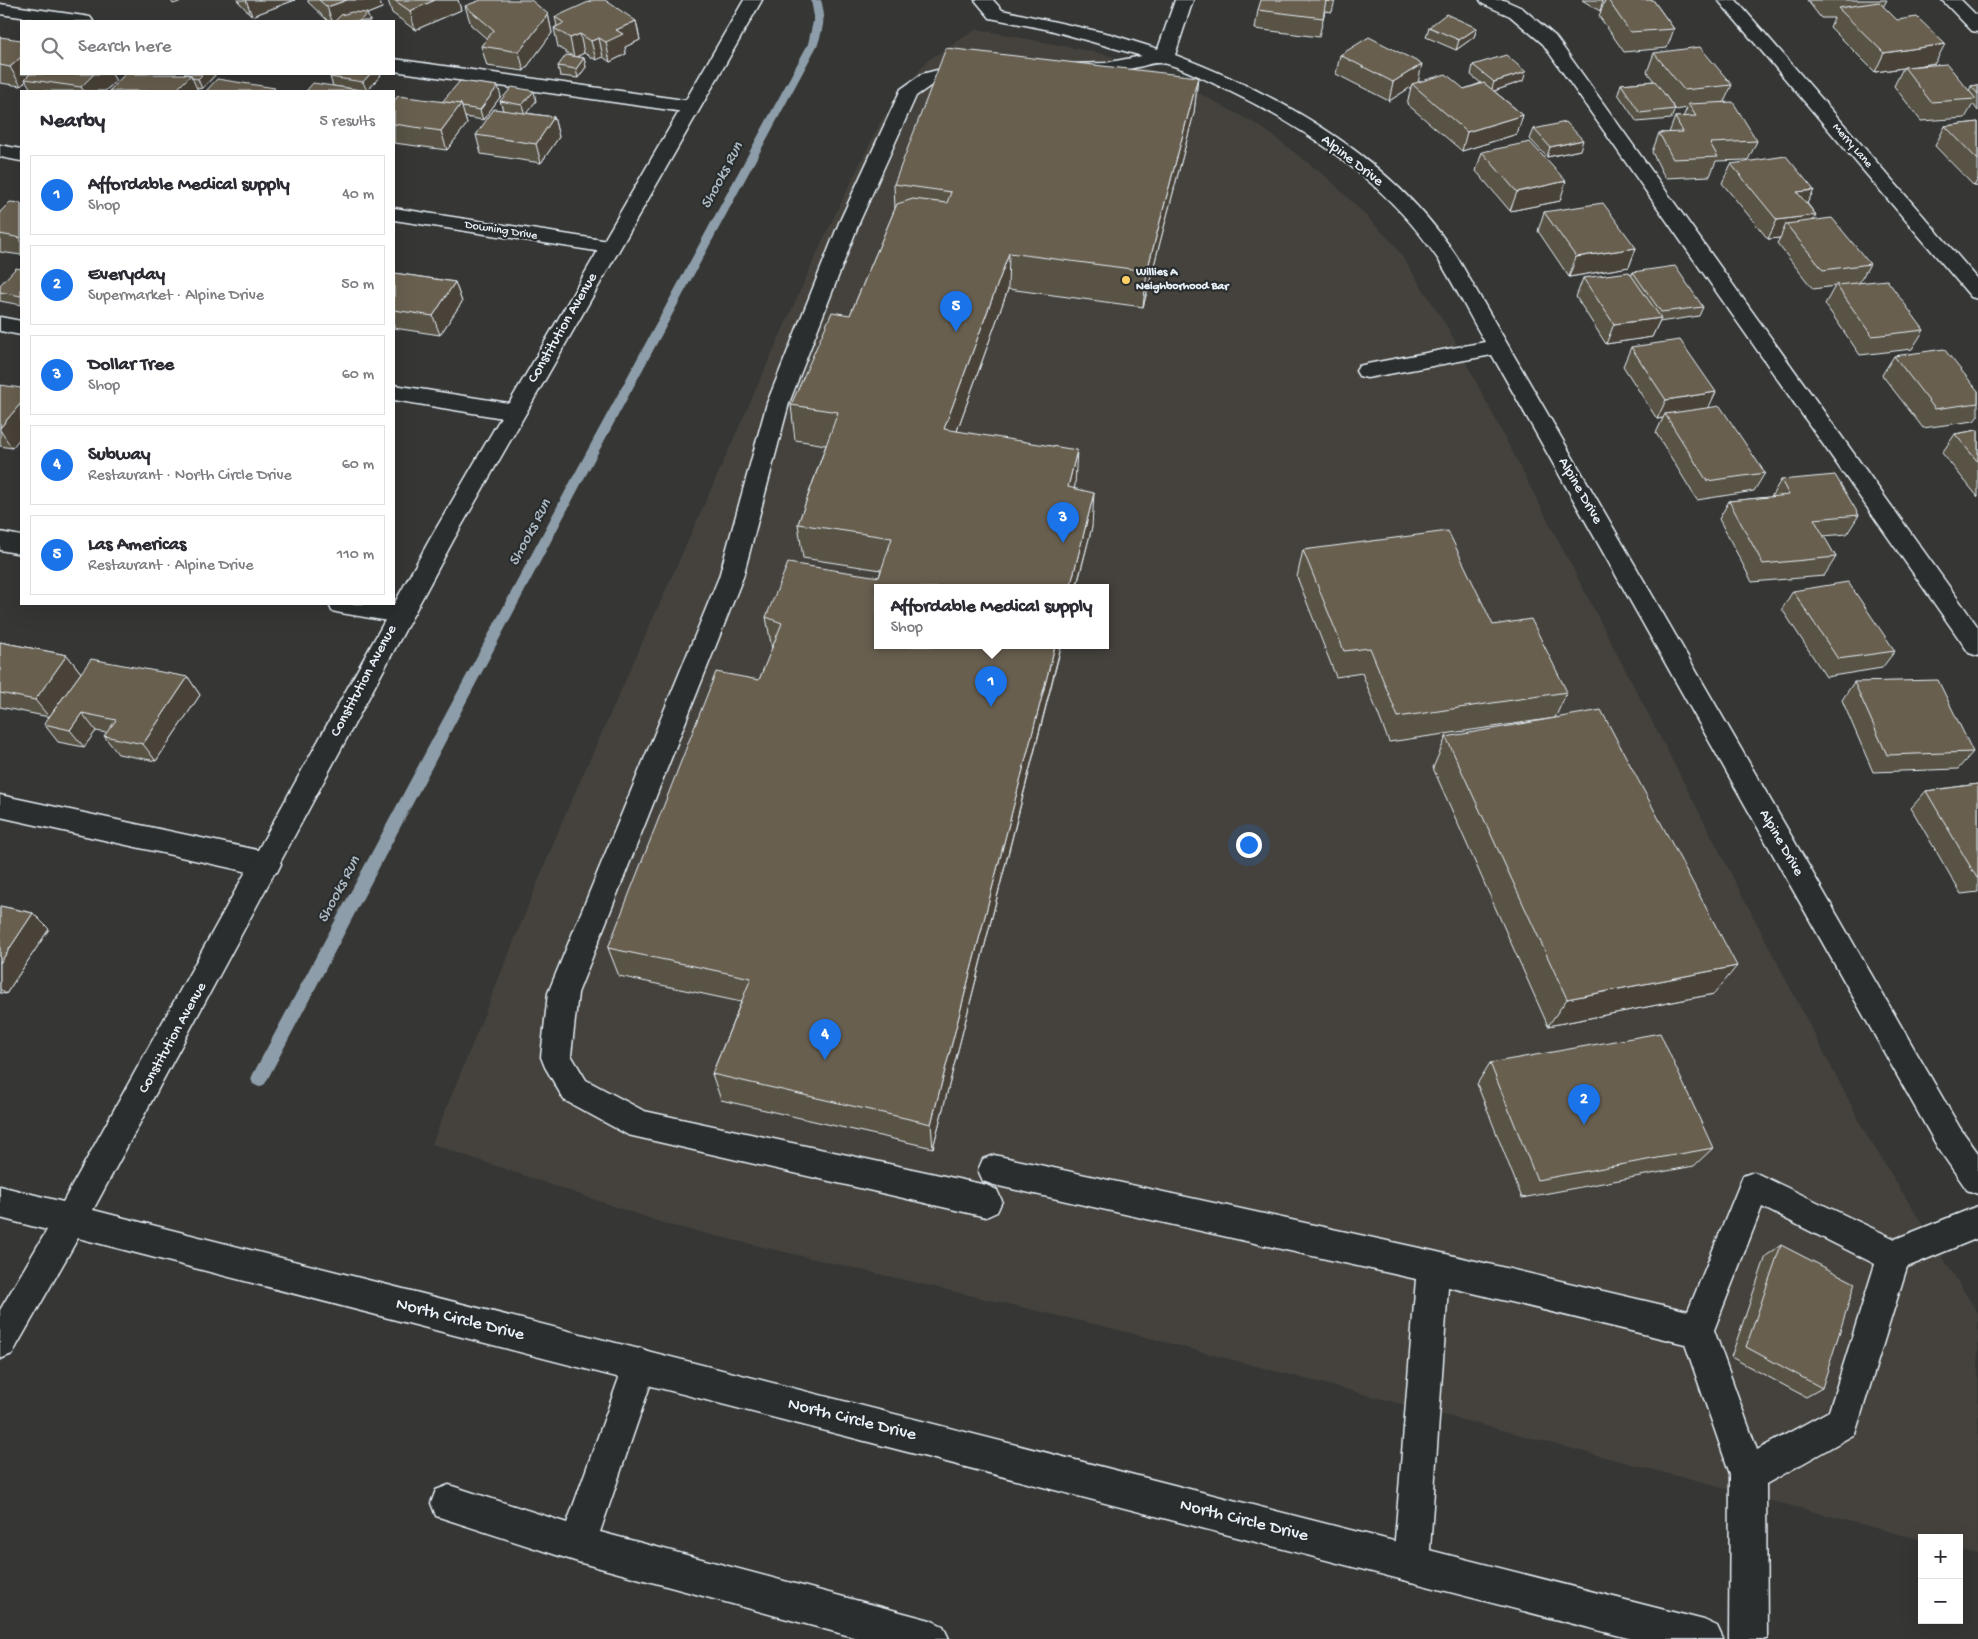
<!DOCTYPE html>
<meta charset="utf-8">
<style>
body{margin:0;font-family:"Gochi Hand",sans-serif;background:#f7f7f7;color:#2b2b33}
.controls{position:absolute;right:15px;bottom:15px;display:grid;overflow:hidden;border-radius:0px;box-shadow:0 5px 20px #0002}
.controls button{width:45px;height:45px;display:grid;place-items:center;padding:0;border:0;border-bottom:1px solid #e1e1e2;background:#fff;color:#2b2b33;font:25px sans-serif}
.you{position:absolute;left:1248px;top:844px;width:18px;height:18px;margin:-12px;border:4px solid #fff;border-radius:50%;background:#1a73e8;box-shadow:0 0 0 8px #1a73e833}
.badge{display:grid;place-items:center;width:32px;height:32px;border-radius:50%;background:#1a73e8;color:#fff;font-size:16px;font-weight:700}
.pin{position:absolute;translate:-50% -41px;filter:drop-shadow(0 1px 2px #0008)}
.pin::after{content:'';position:absolute;top:26px;width:18px;height:15px;background:inherit;clip-path:polygon(0 0,100% 0,50% 100%)}
.popup{position:absolute;left:874px;top:584px;width:235px;height:65px;box-sizing:border-box;display:grid;place-content:center;border-radius:0px;background:#fff;filter:drop-shadow(0 1px 4px #0005);font-size:16px;white-space:nowrap;color:#7c7c81}
.popup b{font-size:19px;color:#2b2b33}
.popup::after{content:'';position:absolute;left:50%;top:100%;margin-left:-10px;border:10px solid transparent;border-top-color:#fff}
.list{margin:0;padding:0;list-style:none}
h2{display:flex;justify-content:space-between;align-items:center;height:65px;margin:0;padding:0 20px;font-size:21px}
h2 small{font-size:16px;font-weight:400;color:#7c7c81}
.list li{display:grid;grid-template-columns:32px 1fr auto;gap:15px;align-items:center;box-sizing:border-box;height:80px;margin:0 10px 10px;padding:0 10px;border:1px solid #e1e1e2;border-radius:0px}
.list b{display:block;font-size:19px;white-space:nowrap}
.list p{margin:0;font-size:16px;white-space:nowrap;color:#7c7c81}
.list em{font-size:16px;font-style:normal;color:#7c7c81}
.icon{flex:none;width:28px;height:28px;fill:none;stroke:currentColor;stroke-width:2;stroke-linecap:round;stroke-linejoin:round}
.map{position:relative;flex:none;width:1978px;height:1639px;overflow:hidden}
.search{position:absolute;background:#fff;box-shadow:0 5px 20px #0002;left:20px;top:20px;width:375px;height:55px;display:flex;align-items:center;gap:12px;box-sizing:border-box;padding:0 18px;border-radius:0px;color:#7c7c81;font-size:19px}
.panel{position:absolute;background:#fff;box-shadow:0 5px 20px #0002;left:20px;top:90px;width:375px;height:515px;border-radius:0px}
.map>svg:first-child{display:block}
.built{fill:#45433d;fill-rule:evenodd}
.lines{fill:none;stroke-linecap:round;stroke-linejoin:round}
.stream{fill:#8d9da9;fill-rule:evenodd}
.minor-casing{stroke:#e8f1f8;stroke-width:3}
.major-casing{stroke:#e8f1f8;stroke-width:3}
.minor{fill:#2a2d2e;fill-rule:evenodd}
.major{fill:#2a2d2e;fill-rule:evenodd}
.wall{fill:#595245;stroke:#e8f1f8}
.shaded-wall{fill:#494238;stroke:#e8f1f8}
.building{fill:#685f50;stroke:#e8f1f8}
.poi-dot{fill:#ffd166;stroke:#2a2d2e;stroke-width:2}
.labels{text-anchor:middle;dominant-baseline:central;stroke-width:4.5;stroke-linejoin:round;paint-order:stroke}
.far-street-label{font-size:12px;fill:#e8f1f8;stroke:#2a2d2e}
.far-poi-label{font-size:12px;font-weight:bold;fill:#e8f1f8;stroke:#2a2d2e;text-anchor:start}
.street-label{font-size:15px;fill:#e8f1f8;stroke:#2a2d2e}
.water-label{font-size:16px;font-style:italic;fill:#abb9c3;stroke:#2a2d2e}
.near-street-label{font-size:18px;fill:#e8f1f8;stroke:#2a2d2e}
</style>
<div class="map">
<svg width="1978" height="1639" viewBox="0 0 1978 1639">
<rect width="100%" height="100%" fill="#363735"/>
<filter id="ink" filterUnits="userSpaceOnUse"><feTurbulence type="fractalNoise" baseFrequency=".02" numOctaves="2"/><feDisplacementMap in="SourceGraphic" scale="10" xChannelSelector="R" yChannelSelector="G"/><feConvolveMatrix kernelMatrix="1 2 1 2 8 2 1 2 1" color-interpolation-filters="sRGB"/></filter>
<g filter="url(#ink)">
<path class="built" d="M977,29L1104,54L1166,75L1261,127L1329,179L1394,244L1448,328L1866,1134L1978,1314V1554L1959,1549V1538H1922V1540L1107,1327L669,1225L432,1144L565,815L823,240L881,121L927,61ZM877,588H1105V646H877Z"/>
<g class="lines">
<path class="stream" d="M811,0H821C826,16 823,29 818,44L579,488L265,1084L259,1087L253,1084L251,1079L253,1074L567,488L808,44L814,17Z"/>
<g class="minor-casing">
<g id="minor">
<path d="M975,0H993L1002,10L1110,34L1158,49L1175,0H1193L1175,55C1283,96 1392,158 1457,257L1960,1128L1978,1153V1194L1967,1190L1938,1148L1492,355L1367,378L1359,376L1356,371L1359,366L1367,364L1485,342C1469,315 1455,286 1438,259C1388,184 1307,128 1227,90C1213,83 1174,63 1160,63C1153,62 1145,66 1138,67C1115,72 1093,78 1070,72L1068,68L1070,64L1105,63L1142,56L1050,30L990,18Z"/>
<path d="M1480,0H1504L1522,8L1555,36L1978,627V656L1969,653L1543,44L1510,16L1483,4Z"/>
<path d="M1718,0H1736L1978,279V299L1971,297Z"/>
<path d="M1942,0H1961L1978,17V32L1972,31Z"/>
<path d="M0,4L84,16L90,17L93,21H48L0,14Z"/>
<path d="M394,59L691,101L698,103L700,107L698,111L691,113L394,71Z"/>
<path d="M972,61L979,63L981,67L979,71L936,82L916,96L859,223L789,403L743,577L578,993L571,1055L586,1080L644,1111L986,1185L997,1190L1002,1201L997,1212L986,1217L628,1135L564,1100L545,1067L541,1057L548,993L719,577L767,403L839,223L901,89L922,74Z"/>
<path d="M0,145L21,149V161L0,157Z"/>
<path d="M394,208L609,241L616,242L619,247L616,252L609,253L394,220Z"/>
<path d="M0,317L21,321V335L0,331Z"/>
<path d="M394,385L515,404L523,407L526,412L523,417L515,420L394,400Z"/>
<path d="M0,532L21,536V554L0,550Z"/>
<path d="M329,604H394L409,607L413,614L409,621L400,623L341,613L332,611Z"/>
<path d="M0,795L267,852L277,856L281,864L277,872L267,876L0,817Z"/>
<path d="M994,1155L1433,1251L1688,1311L1743,1176L1754,1172L1895,1239L1978,1206V1238L1907,1267L1855,1434L1766,1484L1767,1639H1729L1730,1474L1685,1344L1448,1287L1429,1564L1424,1577L1411,1582L1398,1577L1393,1564L1416,1279L994,1185L983,1181L978,1170L983,1159ZM1762,1207L1875,1264L1829,1411L1757,1450L1714,1330Z"/>
<path d="M640,1348L652,1353L657,1365L600,1532L930,1620L943,1626L949,1639H861L578,1562L436,1516L431,1503L436,1490L449,1485L567,1523L628,1353Z"/>
</g>
</g>
<g class="major-casing">
<path id="major" d="M744,0H762L454,539L93,1210L1704,1620L1717,1626L1723,1639H1632L78,1238L12,1354L0,1359V1310L47,1230L0,1218V1186L63,1202L430,539Z"/>
</g>
<use href="#minor" class="minor"/>
<use href="#major" class="major"/>
</g>
<g class="wall">
<path d="M237,0H295L252,16Z"/>
<path d="M308,0H379L382,8L367,14L370,21H328L308,2Z"/>
<path d="M388,0H458L461,10L415,30L392,13Z"/>
<path d="M1335,0L1332,12L1325,11L1319,37L1255,29L1258,10Z"/>
<path d="M1582,0H1653L1674,29L1667,48L1624,52L1599,16L1601,11H1600Z"/>
<path d="M1807,0H1887L1883,7L1935,63L1914,66L1969,91L1971,86L1978,85V111L1973,104L1965,118L1921,121L1894,86L1903,68L1875,72L1830,27L1834,18H1821Z"/>
<path d="M465,6L548,14L552,33L524,71L487,66L481,46L487,39L471,25Z"/>
<path d="M555,17L636,21L640,40L625,47L626,54L610,62L603,57L596,60L584,53L576,57L584,58L586,67L578,78L560,76L558,66L572,56L558,47L554,28L557,26Z"/>
<path d="M1429,27L1477,28L1474,37L1456,50L1426,37Z"/>
<path d="M0,37L21,74L116,81L105,91H32L26,81L21,86L0,83Z"/>
<path d="M1654,53L1732,85L1724,102L1757,141L1748,160L1716,161L1710,176L1665,178L1652,152L1659,133H1669L1675,117H1683L1687,108L1676,110L1663,93L1675,109L1671,119L1637,122L1618,94L1621,84L1654,81L1647,72Z"/>
<path d="M1340,55L1418,83L1464,89L1481,83L1471,75L1473,65L1523,81L1494,91L1523,115L1517,134L1462,151L1407,104L1411,87L1389,101L1336,74Z"/>
<path d="M216,74L202,89L197,88L198,91H109Z"/>
<path d="M333,74H380L381,75L367,91L333,86L330,77Z"/>
<path d="M1198,77L1194,113L1143,307L1008,289L957,431L1075,485L1074,488L1092,527L933,1148L721,1100L712,1074L741,1002L619,976L608,948L759,680L772,649L766,617L879,577L881,570L803,558L798,524L826,445L795,440L791,405L850,315L895,209L894,184Z"/>
<path d="M501,96L483,120L465,117L467,124L447,150L394,143V101L442,102Z"/>
<path d="M500,101H536L526,113L554,117L559,137L541,163L481,154L476,135L503,110Z"/>
<path d="M1978,122V186H1974L1935,146L1945,126Z"/>
<path d="M1534,129L1580,150L1547,157L1530,139Z"/>
<path d="M1482,152L1560,201L1510,211L1476,171Z"/>
<path d="M1731,164L1814,190L1807,203L1816,215L1814,220L1870,264L1859,283L1924,330L1912,349L1860,355L1825,304L1835,286L1813,289L1777,243L1780,238L1768,239L1722,183Z"/>
<path d="M21,203V255L0,252V212Z"/>
<path d="M1544,212L1636,248L1629,267L1569,277L1538,231Z"/>
<path d="M21,269V305L0,301V285Z"/>
<path d="M1633,272L1703,307L1699,316L1659,322L1652,337L1606,344L1576,297L1583,278L1632,275Z"/>
<path d="M394,273L455,282L462,302L440,335L394,328Z"/>
<path d="M1631,347L1708,408L1765,473L1754,491L1697,500L1656,433L1663,418L1657,419L1623,366Z"/>
<path d="M1894,356L1978,391V416L1974,421L1923,428L1882,375Z"/>
<path d="M0,385L12,448L0,446Z"/>
<path d="M1978,430V497L1942,453L1955,434Z"/>
<path d="M1781,480L1859,515L1847,534L1823,536L1836,557L1824,576L1752,582L1719,519L1729,501L1771,497Z"/>
<path d="M1303,550L1493,625L1567,692L1555,718L1389,742L1362,673L1336,677L1297,577Z"/>
<path d="M1793,591L1895,651L1882,668L1826,677L1782,609Z"/>
<path d="M0,642L67,655L81,673L49,717L0,707Z"/>
<path d="M188,677L200,695L156,761L118,754L104,736L107,733L96,731L84,747L58,742L44,724Z"/>
<path d="M1854,682L1973,752L1958,769L1873,772L1842,700Z"/>
<path d="M1446,737L1714,994L1548,1026L1433,768Z"/>
<path d="M1978,784V892L1961,894L1911,808L1926,791Z"/>
<path d="M0,906L33,913L49,929L6,994L0,993Z"/>
<path d="M1490,1063L1713,1148L1694,1166L1522,1198L1477,1084Z"/>
<path d="M1781,1245L1822,1388L1806,1397L1731,1357L1766,1256Z"/>
</g>
<g class="shaded-wall">
<path d="M171,0H185L173,4Z"/>
<path d="M246,0H295L252,16Z"/>
<path d="M347,0H379L382,8L367,14L370,21H332L327,7Z"/>
<path d="M435,0H458L461,10L415,30L410,11Z"/>
<path d="M1603,0H1605L1601,11H1600Z"/>
<path d="M548,14L552,33L524,71L519,52Z"/>
<path d="M636,21L640,40L625,47L626,54L610,62L606,42L616,30Z"/>
<path d="M1477,28L1474,37L1456,50L1459,40Z"/>
<path d="M580,34L584,53L574,58L570,38Z"/>
<path d="M599,38L603,57L596,60L591,41Z"/>
<path d="M1945,44L1935,63L1904,68V67L1903,68L1875,72L1884,53Z"/>
<path d="M21,57V74H34L25,79L26,81L21,86L10,67Z"/>
<path d="M584,58L586,67L578,78L576,69Z"/>
<path d="M1422,64L1418,83L1412,84L1411,87L1389,101L1393,82Z"/>
<path d="M1526,72L1523,81L1491,92L1494,82Z"/>
<path d="M94,74H112L116,81L105,91H84L81,87Z"/>
<path d="M203,74H216L202,89L198,79Z"/>
<path d="M370,74H380L381,75L367,91L363,82Z"/>
<path d="M191,75L198,91H175Z"/>
<path d="M1198,77L1194,113L1143,307L1147,271Z"/>
<path d="M498,86L501,96L483,120L480,110Z"/>
<path d="M534,91L536,101L525,115L522,105Z"/>
<path d="M461,104L467,124L447,150L441,131Z"/>
<path d="M1523,115L1517,134L1462,151L1467,132Z"/>
<path d="M554,117L559,137L541,163L536,144Z"/>
<path d="M1583,140L1580,150L1547,157L1550,147Z"/>
<path d="M1978,179V186H1974Z"/>
<path d="M1566,181L1560,201L1510,211L1517,192Z"/>
<path d="M1814,190L1804,209L1797,192Z"/>
<path d="M1816,215L1807,234L1786,224L1780,238L1768,239L1777,220Z"/>
<path d="M1636,248L1629,267L1569,277L1576,257Z"/>
<path d="M1009,253L1008,289L945,464L944,429Z"/>
<path d="M455,282L462,302L440,335L433,316Z"/>
<path d="M1661,318L1652,337L1606,344L1614,324Z"/>
<path d="M1716,392L1707,411L1665,414L1663,418L1657,419L1666,400Z"/>
<path d="M21,403V437L12,448L0,430V428Z"/>
<path d="M1077,450L1075,485L1066,522L1068,487Z"/>
<path d="M1094,493L1092,527L1076,588H1070Z"/>
<path d="M1055,646H1061L933,1148L931,1124Z"/>
<path d="M67,655L81,673L49,717L35,700Z"/>
<path d="M188,677L200,695L156,761L143,744Z"/>
<path d="M82,713L96,731L84,747L70,730Z"/>
<path d="M33,913L49,929L6,994L0,989V963Z"/>
<path d="M1737,966L1714,994L1548,1026L1567,999Z"/>
</g>
<g class="building">
<path d="M319,0H347L327,7Z"/>
<path d="M394,0H435L410,11Z"/>
<path d="M481,0H531L548,14L519,52L481,46L494,30L465,6Z"/>
<path d="M593,0H605L636,21L616,30L623,34L606,42L599,38L591,41L580,34L570,38L554,28L564,23L555,17Z"/>
<path d="M1261,0H1326L1323,18L1258,10Z"/>
<path d="M1326,0H1334V2L1326,1Z"/>
<path d="M1608,0H1653L1674,29L1630,32Z"/>
<path d="M1879,2L1897,20L1917,17L1945,44L1884,53L1838,8Z"/>
<path d="M352,12L367,13L360,21H335L341,15Z"/>
<path d="M1446,14L1477,28L1459,40L1429,27Z"/>
<path d="M0,37L21,40V57L10,67L0,65Z"/>
<path d="M1369,37L1422,64L1393,82L1340,55Z"/>
<path d="M1700,47L1732,85L1684,90L1654,53Z"/>
<path d="M946,48L1198,77L1147,271L1009,253L944,429L1077,450L1068,487L1094,493L1070,588H877V646H1055L931,1124L712,1074L751,978L608,948L716,672L759,680L782,623L766,617L788,563L879,577L892,538L798,524L838,412L791,405L832,312L850,315L897,204L913,199L947,203L951,192L894,184Z"/>
<path d="M566,55L584,58L576,69L558,66Z"/>
<path d="M1506,55L1526,72L1494,82L1473,65Z"/>
<path d="M1947,64L1976,99L1931,102L1904,67Z"/>
<path d="M30,74H94L81,87L25,79Z"/>
<path d="M125,74H184L191,75L175,91H109Z"/>
<path d="M184,74H203L198,79L192,78L191,75Z"/>
<path d="M333,74H370L363,82L330,77Z"/>
<path d="M1446,74L1464,89L1484,83L1523,115L1467,132L1412,84Z"/>
<path d="M217,79L275,88L272,91H206Z"/>
<path d="M460,81L498,86L480,110L462,107L461,104L442,102Z"/>
<path d="M1655,81L1675,109L1640,113L1621,84Z"/>
<path d="M313,83L367,91H306Z"/>
<path d="M1978,85V94L1971,86Z"/>
<path d="M512,87L534,91L522,105L500,101Z"/>
<path d="M398,96L461,104L441,131L394,124V101Z"/>
<path d="M1733,102L1757,141L1710,143L1718,157L1673,159L1659,133L1683,132L1675,117L1696,116L1688,104Z"/>
<path d="M494,109L554,117L536,144L476,135Z"/>
<path d="M1566,122L1583,140L1550,147L1534,129Z"/>
<path d="M1978,122V160L1945,126Z"/>
<path d="M1530,142L1566,181L1517,192L1482,152Z"/>
<path d="M1786,156L1814,190L1797,192L1816,215L1777,220L1731,164Z"/>
<path d="M10,202L21,203V238L0,234V212Z"/>
<path d="M1603,203L1636,248L1576,257L1544,212Z"/>
<path d="M1832,218L1870,264L1823,270L1786,224Z"/>
<path d="M1675,266L1703,307L1661,312L1633,272Z"/>
<path d="M16,268L21,269V296L0,292V285Z"/>
<path d="M1629,272L1661,318L1614,324L1583,278Z"/>
<path d="M394,273L455,282L433,316L394,310Z"/>
<path d="M1887,280L1924,330L1872,336L1836,285Z"/>
<path d="M1680,340L1716,392L1666,400L1631,347Z"/>
<path d="M1944,349L1978,391V403L1935,409L1894,356Z"/>
<path d="M0,385L21,388V403L0,428Z"/>
<path d="M1720,406L1765,473L1707,481L1665,414Z"/>
<path d="M1978,430V462L1955,434Z"/>
<path d="M1835,475L1859,515L1814,519L1836,557L1763,564L1729,501L1789,495L1781,480Z"/>
<path d="M1448,531L1493,625L1531,619L1567,692L1398,717L1370,648L1344,651L1303,550Z"/>
<path d="M1848,582L1895,651L1838,659L1793,591Z"/>
<path d="M0,642L67,655L35,700L0,693Z"/>
<path d="M91,659L188,677L143,744L104,736L116,720L82,713L70,730L44,724Z"/>
<path d="M1938,680L1973,752L1887,755L1854,682Z"/>
<path d="M1601,710L1737,966L1567,999L1446,737Z"/>
<path d="M1978,784V878H1977L1926,791Z"/>
<path d="M0,906L33,913L0,963Z"/>
<path d="M1660,1033L1713,1148L1537,1180L1490,1063Z"/>
<path d="M1781,1245L1855,1283L1822,1388L1746,1347Z"/>
</g>
</g>
<circle class="poi-dot" cx="1126" cy="280" r="5"/>
<g class="labels">
<g class="far-street-label">
<text transform="translate(1852 146) rotate(49)">Merry Lane</text>
<text transform="translate(501 231) rotate(9)">Downing Drive</text>
</g>
<g class="far-poi-label">
<text x="1136" y="273">Willies A<tspan x="1136" dy="14">Neighborhood Bar</tspan></text>
</g>
<g class="street-label">
<text transform="translate(1352 161) rotate(38)">Alpine Drive</text>
<text transform="translate(563 328) rotate(-60)">Constitution Avenue</text>
<text transform="translate(1580 491) rotate(60)">Alpine Drive</text>
<text transform="translate(364 681) rotate(-62)">Constitution Avenue</text>
<text transform="translate(1781 843) rotate(60)">Alpine Drive</text>
<text transform="translate(173 1038) rotate(-61)">Constitution Avenue</text>
</g>
<g class="water-label">
<text transform="translate(723 176) rotate(-62)">Shooks Run</text>
<text transform="translate(531 533) rotate(-62)">Shooks Run</text>
<text transform="translate(340 890) rotate(-62)">Shooks Run</text>
</g>
<g class="near-street-label">
<text transform="translate(460 1320) rotate(14)">North Circle Drive</text>
<text transform="translate(852 1420) rotate(14)">North Circle Drive</text>
<text transform="translate(1244 1521) rotate(14)">North Circle Drive</text>
</g>
</g>
</svg>
<div class="controls">
<button>+</button>
<button>−</button>
</div>
<div class="you"></div>
<div class="pin badge" style="left:991px;top:707px">1</div>
<div class="popup"><b>Affordable Medical supply</b>Shop</div>
<div class="pin badge" style="left:1584px;top:1125px">2</div>
<div class="pin badge" style="left:1063px;top:543px">3</div>
<div class="pin badge" style="left:825px;top:1060px">4</div>
<div class="pin badge" style="left:956px;top:332px">5</div>
<div class="search"><svg class="icon" aria-label="search" viewBox="0 0 24 24"><circle cx="10" cy="10" r="6"/><path d="M15 15l6 6"/></svg>Search here</div>
<section class="panel">
<h2>Nearby<small>5 results</small></h2>
<ul class="list">
<li><span class="badge">1</span><div><b>Affordable Medical supply</b><p>Shop</p></div><em>40 m</em></li>
<li><span class="badge">2</span><div><b>Everyday</b><p>Supermarket · Alpine Drive</p></div><em>50 m</em></li>
<li><span class="badge">3</span><div><b>Dollar Tree</b><p>Shop</p></div><em>60 m</em></li>
<li><span class="badge">4</span><div><b>Subway</b><p>Restaurant · North Circle Drive</p></div><em>60 m</em></li>
<li><span class="badge">5</span><div><b>Las Americas</b><p>Restaurant · Alpine Drive</p></div><em>110 m</em></li>
</ul>
</section>
</div>
